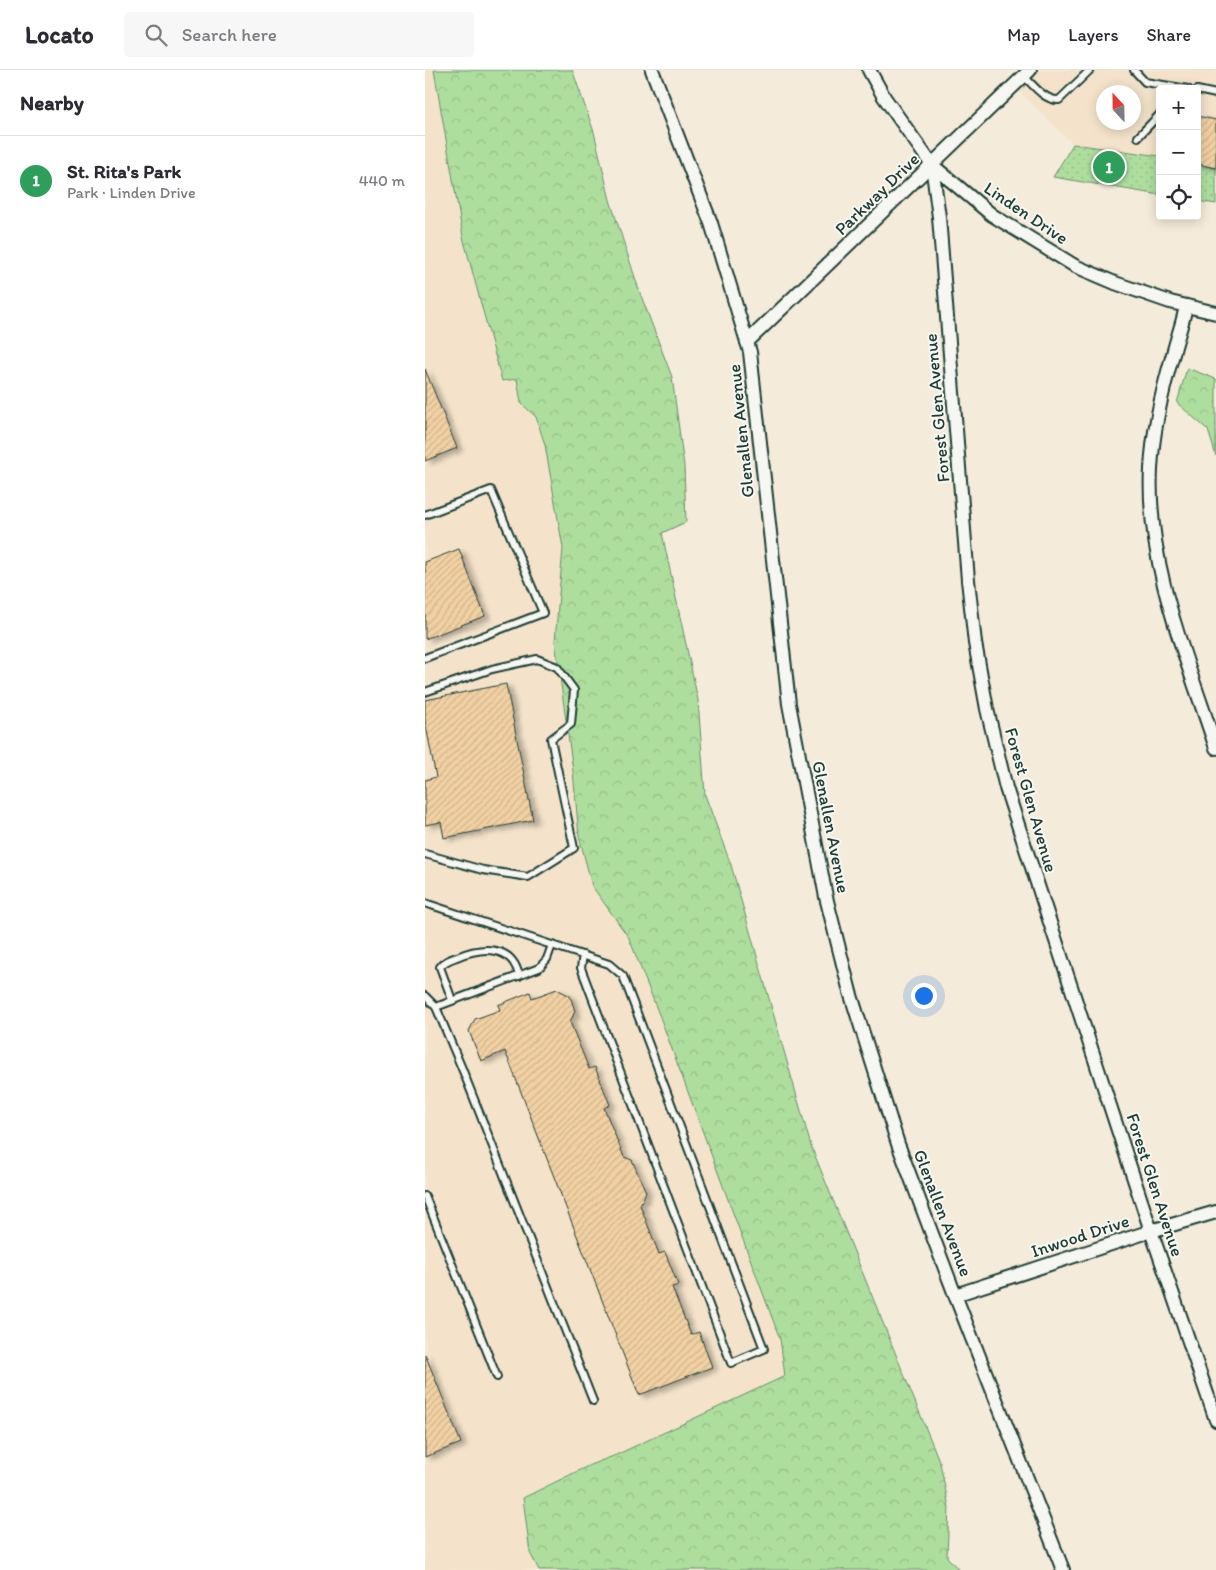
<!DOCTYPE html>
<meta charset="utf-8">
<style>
body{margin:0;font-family:Itim,sans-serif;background:#f7f7f7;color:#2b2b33}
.controls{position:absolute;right:15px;top:15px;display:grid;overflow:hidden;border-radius:5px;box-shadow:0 2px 12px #0003}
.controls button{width:45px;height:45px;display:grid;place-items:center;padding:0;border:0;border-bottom:1px solid #e1e1e2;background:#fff;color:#2b2b33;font:25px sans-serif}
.compass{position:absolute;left:671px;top:15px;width:45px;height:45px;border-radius:50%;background:#fff;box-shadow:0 2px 12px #0003;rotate:338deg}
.you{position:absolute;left:498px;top:925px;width:18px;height:18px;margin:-12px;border:4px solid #fff;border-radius:50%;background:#1a73e8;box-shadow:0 0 0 8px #1a73e833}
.badge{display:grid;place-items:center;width:32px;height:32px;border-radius:50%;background:#db2777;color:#fff;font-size:16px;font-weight:700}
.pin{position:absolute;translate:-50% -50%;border:2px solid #fff;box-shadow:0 1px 5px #0006}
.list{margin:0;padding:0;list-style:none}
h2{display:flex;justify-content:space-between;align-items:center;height:65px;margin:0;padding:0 20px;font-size:21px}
h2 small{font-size:16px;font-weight:400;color:#7c7c81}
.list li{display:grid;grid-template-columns:32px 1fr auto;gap:15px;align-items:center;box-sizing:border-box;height:90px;padding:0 20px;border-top:1px solid #e1e1e2}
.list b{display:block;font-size:19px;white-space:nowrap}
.list p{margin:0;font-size:16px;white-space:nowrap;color:#7c7c81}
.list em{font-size:16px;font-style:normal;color:#7c7c81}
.icon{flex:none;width:28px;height:28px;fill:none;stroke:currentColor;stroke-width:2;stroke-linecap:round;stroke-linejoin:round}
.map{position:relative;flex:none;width:791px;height:1500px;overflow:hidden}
header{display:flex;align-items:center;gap:30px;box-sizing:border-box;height:70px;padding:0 25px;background:#fff;border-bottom:1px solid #e1e1e2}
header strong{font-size:24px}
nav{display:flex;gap:28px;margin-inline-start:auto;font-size:18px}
.search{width:350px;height:45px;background:#f7f7f7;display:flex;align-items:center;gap:12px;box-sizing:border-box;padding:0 18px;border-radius:5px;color:#7c7c81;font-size:19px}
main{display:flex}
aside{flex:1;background:#fff}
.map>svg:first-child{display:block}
.built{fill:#f4e3ca;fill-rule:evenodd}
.forest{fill:url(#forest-crowns);stroke:#668e69}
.park{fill:url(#park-dots);stroke:#668e69}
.building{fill:url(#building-hatch);stroke:#1f3d34;filter:url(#shadow)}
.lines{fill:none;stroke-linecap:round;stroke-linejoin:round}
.lane-casing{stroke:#1f3d34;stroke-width:10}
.street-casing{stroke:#1f3d34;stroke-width:16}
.lane{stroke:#f6f6f2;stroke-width:6}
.street{stroke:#f6f6f2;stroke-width:12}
.labels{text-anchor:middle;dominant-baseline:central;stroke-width:4;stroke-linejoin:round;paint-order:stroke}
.street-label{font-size:18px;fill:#1f3d34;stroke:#f6f6f2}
</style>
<header>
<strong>Locato</strong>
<div class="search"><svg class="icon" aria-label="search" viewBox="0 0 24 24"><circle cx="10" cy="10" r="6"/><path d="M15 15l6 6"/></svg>Search here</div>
<nav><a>Map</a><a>Layers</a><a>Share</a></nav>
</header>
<main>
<aside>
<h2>Nearby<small></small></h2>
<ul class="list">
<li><span class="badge" style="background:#2e9e5b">1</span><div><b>St. Rita's Park</b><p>Park · Linden Drive</p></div><em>440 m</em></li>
</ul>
</aside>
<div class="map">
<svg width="791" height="1500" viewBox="0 0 791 1500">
<defs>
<pattern id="forest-crowns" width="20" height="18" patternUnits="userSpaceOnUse" patternTransform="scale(1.25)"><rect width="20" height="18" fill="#aede9e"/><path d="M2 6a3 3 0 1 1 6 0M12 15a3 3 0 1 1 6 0" fill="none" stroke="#95bf89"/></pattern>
<pattern id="park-dots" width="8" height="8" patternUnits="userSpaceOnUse" patternTransform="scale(1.25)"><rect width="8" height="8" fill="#aede9e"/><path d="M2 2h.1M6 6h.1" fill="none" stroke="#95bf89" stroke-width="1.8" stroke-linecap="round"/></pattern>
<pattern id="building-hatch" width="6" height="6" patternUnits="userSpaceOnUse" patternTransform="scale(1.25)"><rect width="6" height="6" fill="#f2d0a3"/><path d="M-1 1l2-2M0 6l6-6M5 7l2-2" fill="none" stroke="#cfb48d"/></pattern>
<filter id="shadow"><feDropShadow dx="5.5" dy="3" stdDeviation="2.5" flood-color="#0004"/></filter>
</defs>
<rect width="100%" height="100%" fill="#f5ebda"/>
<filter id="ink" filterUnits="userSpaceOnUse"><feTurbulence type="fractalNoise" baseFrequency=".02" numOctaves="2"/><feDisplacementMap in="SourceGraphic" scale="10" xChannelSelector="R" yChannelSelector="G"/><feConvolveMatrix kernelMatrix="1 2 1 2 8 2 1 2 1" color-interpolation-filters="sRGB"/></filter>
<g filter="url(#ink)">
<g class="built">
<path d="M0,0H43L355,1269L360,1306L191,1385L165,1395L99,1428L105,1483L114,1500H0Z"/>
<path d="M605,0H791V99L772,96V19H735V89L648,74L589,16ZM678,22H708V52H678Z"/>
</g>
<g class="forest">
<path d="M9,0H147L148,2L169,62L185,130L215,223L247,307L259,396L261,452L237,463L273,630L280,725L306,795L386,1076L515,1393L524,1437L522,1487L534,1500H114L105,1483L98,1428L165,1395L191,1385L360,1306L355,1269L235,947L204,868L167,816L154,766L148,701L130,571L138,478L120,375L111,347L96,333L92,309L77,311L38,167Z"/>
<path d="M762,298L791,309V386L783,360L752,333Z"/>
</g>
<g class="park">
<path d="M648,74L735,86V125L628,107Z"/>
<path d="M772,94L791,98V134L772,131Z"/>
</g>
<g class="building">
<path d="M772,46L791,50V98L772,94Z"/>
<path d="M0,299L32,378L0,391Z"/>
<path d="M34,479L60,546L0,569V492Z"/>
<path d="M81,614L108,750L19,768L16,752L0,755V710L11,707L0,651V630Z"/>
<path d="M132,919L145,926L150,941L145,952L164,999L170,997L185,1035L179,1038L199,1087L207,1090L221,1122L215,1135L234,1184L240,1182L253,1215L247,1217L266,1265L274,1262L287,1297L214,1325L80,981L56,991L44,961L50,949L75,940L73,935L105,922L107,928Z"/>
<path d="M0,1284L36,1373L0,1387Z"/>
</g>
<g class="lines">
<g class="lane-casing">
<g id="lane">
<path d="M709,0L720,12L763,19"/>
<path d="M599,6C608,15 620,31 634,30L665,0"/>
<path d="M772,20L791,24"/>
<path d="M713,67L735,44"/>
<path d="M0,445L66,420L118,543L0,588"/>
<path d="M0,622L67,599L112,589L132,597L149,620L146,654L126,669L149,778L103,807L58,800L0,784"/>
<path d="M0,833L184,894L198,906L339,1279L306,1293L156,898L158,885"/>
<path d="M0,926L11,937L38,1001L168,1331"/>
<path d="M27,930L15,897C19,891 26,889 32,887C56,877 87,874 94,906"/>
<path d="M11,937L114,898L122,889L127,875"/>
<path d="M0,1126L72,1307"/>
</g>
</g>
<g class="street-casing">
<g id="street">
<path d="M227,0L286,153L325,282L364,634L401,827L425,922L473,1074L530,1225L638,1500"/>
<path d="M444,0L459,27L507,95L567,145L650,196L690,213L745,232L791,243"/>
<path d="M507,95L514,147L543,510L550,573L562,639L581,718L726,1161L791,1350"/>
<path d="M761,236C758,252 752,268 748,284C737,321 728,360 726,399C721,494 762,589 791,678"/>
<path d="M322,272L605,0"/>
<path d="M530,1225L726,1161L791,1142"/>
</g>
</g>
<use href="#lane" class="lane"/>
<use href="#street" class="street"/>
</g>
</g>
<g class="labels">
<g class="street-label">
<text transform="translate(452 124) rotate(-44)">Parkway Drive</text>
<text transform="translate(601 143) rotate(34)">Linden Drive</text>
<text transform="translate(512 338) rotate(-95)">Forest Glen Avenue</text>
<text transform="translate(316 361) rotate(-96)">Glenallen Avenue</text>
<text transform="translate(606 730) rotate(74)">Forest Glen Avenue</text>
<text transform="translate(406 757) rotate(79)">Glenallen Avenue</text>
<text transform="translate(730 1115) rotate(72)">Forest Glen Avenue</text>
<text transform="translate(518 1143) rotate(69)">Glenallen Avenue</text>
<text transform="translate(655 1166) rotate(-18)">Inwood Drive</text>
</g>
</g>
</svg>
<div class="controls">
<button>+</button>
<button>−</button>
<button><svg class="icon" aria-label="locate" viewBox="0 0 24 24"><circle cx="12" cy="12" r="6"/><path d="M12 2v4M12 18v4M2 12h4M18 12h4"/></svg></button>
</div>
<svg class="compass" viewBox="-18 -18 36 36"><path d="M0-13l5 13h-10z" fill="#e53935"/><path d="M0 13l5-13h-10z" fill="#7c7c81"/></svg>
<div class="you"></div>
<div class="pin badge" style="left:684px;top:97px;background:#2e9e5b">1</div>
</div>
</main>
